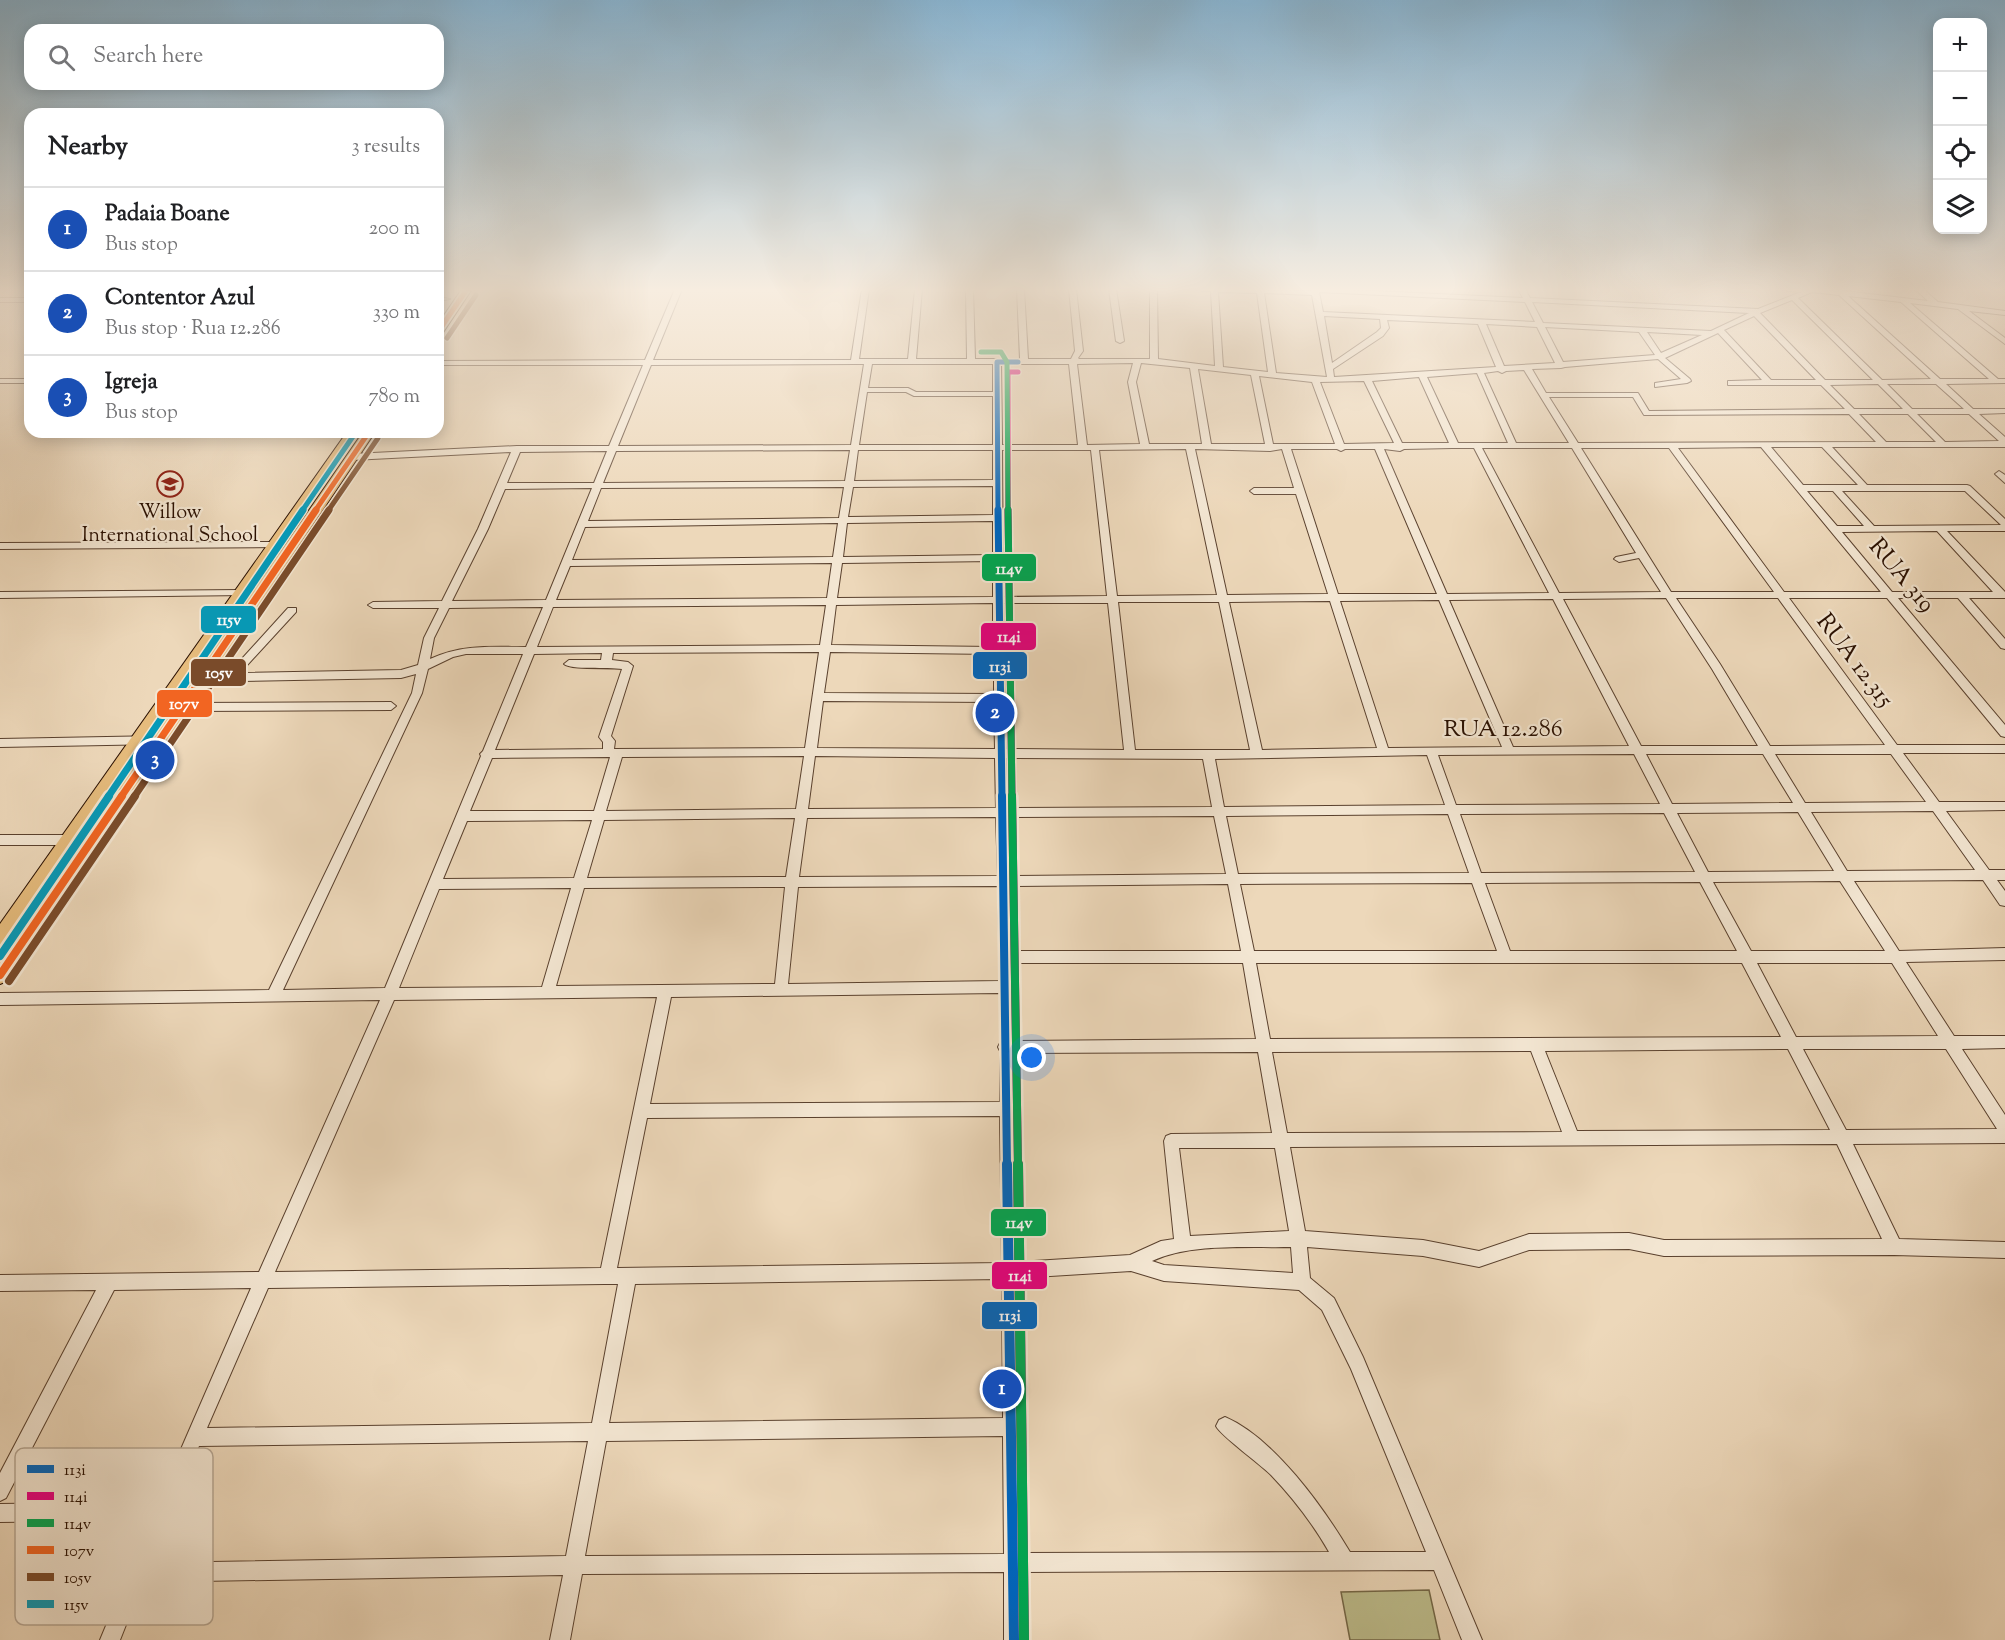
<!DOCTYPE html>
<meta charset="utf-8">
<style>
body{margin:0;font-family:"Sorts Mill Goudy",serif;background:#f2f2f2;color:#202124}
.controls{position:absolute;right:18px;top:18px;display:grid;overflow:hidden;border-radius:12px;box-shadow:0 3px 15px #0003}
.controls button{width:54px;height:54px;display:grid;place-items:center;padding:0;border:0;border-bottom:2px solid #e0e0e0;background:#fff;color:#202124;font:30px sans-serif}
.you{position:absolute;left:1032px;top:1058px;width:21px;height:21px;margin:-15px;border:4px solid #fff;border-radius:50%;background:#1a73e8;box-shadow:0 0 0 9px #1a73e833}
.badge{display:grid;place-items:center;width:39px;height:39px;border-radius:50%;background:#d93025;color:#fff;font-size:20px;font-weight:700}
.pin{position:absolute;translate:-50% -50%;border:3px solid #fff;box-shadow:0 2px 6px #0006}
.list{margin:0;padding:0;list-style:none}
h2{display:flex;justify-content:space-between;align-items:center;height:78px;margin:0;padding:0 24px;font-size:26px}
h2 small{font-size:20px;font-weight:400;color:#757577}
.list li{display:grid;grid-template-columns:39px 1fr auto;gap:18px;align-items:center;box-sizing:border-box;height:84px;padding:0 24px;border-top:2px solid #e0e0e0}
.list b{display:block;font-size:22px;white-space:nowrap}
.list p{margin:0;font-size:20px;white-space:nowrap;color:#757577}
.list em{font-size:20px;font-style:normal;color:#757577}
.icon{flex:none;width:33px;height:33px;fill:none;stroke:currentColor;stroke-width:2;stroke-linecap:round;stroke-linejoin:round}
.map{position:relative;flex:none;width:2005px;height:1640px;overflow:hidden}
.search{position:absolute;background:#fff;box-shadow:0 3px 15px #0003;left:24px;top:24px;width:420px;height:66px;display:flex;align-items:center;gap:15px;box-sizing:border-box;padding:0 21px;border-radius:18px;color:#757577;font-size:22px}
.panel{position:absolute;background:#fff;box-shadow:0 3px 15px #0003;left:24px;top:108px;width:420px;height:330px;border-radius:18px}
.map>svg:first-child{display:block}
.green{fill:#bdbd8c;stroke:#736646;stroke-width:1.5}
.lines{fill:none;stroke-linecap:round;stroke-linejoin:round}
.minor-casing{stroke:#5a412e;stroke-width:2}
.highway-casing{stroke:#290f00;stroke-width:2}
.minor{fill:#f3e6d2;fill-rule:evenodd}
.highway{fill:#e6bc7d;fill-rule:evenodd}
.bus-1-far3-casing{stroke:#f3e6d2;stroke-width:8}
.bus-1-far2-casing{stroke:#f3e6d2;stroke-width:10}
.bus-1-far1-casing{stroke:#f3e6d2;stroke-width:13}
.bus-1-casing{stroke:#f3e6d2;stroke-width:15}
.bus-2-far3-casing{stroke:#f3e6d2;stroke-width:8}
.bus-2-far2-casing{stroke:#f3e6d2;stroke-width:10}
.bus-2-far1-casing{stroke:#f3e6d2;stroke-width:13}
.bus-2-casing{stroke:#f3e6d2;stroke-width:15}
.bus-3-far3-casing{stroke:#f3e6d2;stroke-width:8}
.bus-3-far2-casing{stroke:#f3e6d2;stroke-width:10}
.bus-3-far1-casing{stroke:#f3e6d2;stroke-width:13}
.bus-3-casing{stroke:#f3e6d2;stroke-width:15}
.bus-4-far2-casing{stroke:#f3e6d2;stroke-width:8}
.bus-4-far1-casing{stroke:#f3e6d2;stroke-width:10}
.bus-4-casing{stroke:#f3e6d2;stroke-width:13}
.bus-5-far2-casing{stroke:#f3e6d2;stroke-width:8}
.bus-5-far1-casing{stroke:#f3e6d2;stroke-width:10}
.bus-5-casing{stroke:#f3e6d2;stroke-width:13}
.bus-6-far2-casing{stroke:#f3e6d2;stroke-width:8}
.bus-6-far1-casing{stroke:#f3e6d2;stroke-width:10}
.bus-6-casing{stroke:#f3e6d2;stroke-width:13}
.bus-1-far3{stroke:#0065bd;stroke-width:5}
.bus-1-far2{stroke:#0065bd;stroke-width:7}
.bus-1-far1{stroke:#0065bd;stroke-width:8}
.bus-1{stroke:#0065bd;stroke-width:10}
.bus-2-far3{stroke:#e5007d;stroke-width:5}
.bus-2-far2{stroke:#e5007d;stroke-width:7}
.bus-2-far1{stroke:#e5007d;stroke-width:8}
.bus-2{stroke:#e5007d;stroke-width:10}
.bus-3-far3{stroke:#00a651;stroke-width:5}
.bus-3-far2{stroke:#00a651;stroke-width:7}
.bus-3-far1{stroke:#00a651;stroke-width:8}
.bus-3{stroke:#00a651;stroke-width:10}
.bus-4-far2{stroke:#f26522;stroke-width:5}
.bus-4-far1{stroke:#f26522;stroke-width:7}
.bus-4{stroke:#f26522;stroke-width:8}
.bus-5-far2{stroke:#7a4b2a;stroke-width:5}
.bus-5-far1{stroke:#7a4b2a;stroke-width:7}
.bus-5{stroke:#7a4b2a;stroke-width:8}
.bus-6-far2{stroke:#049ab9;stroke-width:5}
.bus-6-far1{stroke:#049ab9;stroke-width:7}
.bus-6{stroke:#049ab9;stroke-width:8}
.labels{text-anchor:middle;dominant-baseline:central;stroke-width:4.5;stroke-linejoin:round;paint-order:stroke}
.far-poi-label{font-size:20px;fill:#290f00;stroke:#f3e6d2}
.street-label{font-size:24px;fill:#290f00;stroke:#f3e6d2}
.key{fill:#f3e6d2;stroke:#b6a693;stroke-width:1.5}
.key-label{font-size:16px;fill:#290f00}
.line-badge{stroke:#f3e6d2;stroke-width:2}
.badge-label{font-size:16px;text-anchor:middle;font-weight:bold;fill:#fff}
</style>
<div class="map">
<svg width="2005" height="1640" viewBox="0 0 2005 1640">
<rect width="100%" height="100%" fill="#edd8ba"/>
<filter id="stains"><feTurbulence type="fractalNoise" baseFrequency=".00333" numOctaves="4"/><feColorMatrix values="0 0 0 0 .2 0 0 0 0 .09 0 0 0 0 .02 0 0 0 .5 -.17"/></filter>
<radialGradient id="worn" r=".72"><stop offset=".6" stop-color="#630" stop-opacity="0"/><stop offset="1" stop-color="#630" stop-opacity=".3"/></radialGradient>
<path class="green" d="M1429,1590L1440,1640H1350L1341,1592Z"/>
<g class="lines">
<g class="minor-casing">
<g id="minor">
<path d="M675,289H682L653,360H851L862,289H869L859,359H908L915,289H922L916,359H967L966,289H973L975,359H1020L1017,289H1024L1028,359H1071L1075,351L1069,289H1076L1083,351L1078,358L1079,359H1150V289H1157L1158,359L1215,366L1211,291H1202V289L1312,291V289H1331L1523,298L1518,289H1525L1530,298L1758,309L1801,292L1787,291L1784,289H1827L1928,301L1915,289H1923L1938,302L2005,311V315L1969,311L2005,338V344L1958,309L1910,303L1998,379H2005V383L1946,384L1973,409H2005V413L1979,414L2005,437V447H1832L1867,485H1967L1970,486L2005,519V531H1947L2005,592V598H1969L2005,639V649L2001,648L1958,598H1898L2005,725V737L2001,736L1887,598H1789L1897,745H2005V753H1903L1939,802H2005V810L1946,811L1989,870H2005V880H1997L2005,891V906L2000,905L1983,880L1854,881L1899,951L2005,948V960L1906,962L1954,1036H2005V1048L1962,1049L2005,1115V1143L1853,1144L1899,1239L2005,1242V1258L1894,1255L1664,1256L1629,1249L1529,1250L1479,1267L1423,1256L1307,1247L1310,1278L1334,1298L1363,1357L1482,1640H1462L1434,1570L1023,1572L1024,1640H1004V1572L582,1574L570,1640H550L563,1575L143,1582L120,1640H100L150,1520L0,1522V1504L158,1502L251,1288L114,1290L6,1498L0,1501V1473L96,1290L0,1291V1275L259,1272L380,1000L0,1005V993L269,990L412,693L416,674L401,678L182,682L177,678L182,674H228L288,608H296V612L240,673L401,670L418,665L424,638L439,608H373L368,605L373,602L442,601L478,529L511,452L352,460L348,457L352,454L517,446H609L643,365H438V361L645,360ZM1218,292L1257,293L1268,372L1223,367ZM1319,292L1525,302L1535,322L1323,312ZM1812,292L1839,295L1931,379L1882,380L1798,298ZM1264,293L1312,295L1327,377L1276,373ZM1848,296L1901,302L1989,379H1940ZM1792,300L1873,380H1825L1760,313ZM1532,302L1749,313L1711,331L1543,323ZM1324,316L1380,319L1381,328L1377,332L1332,363ZM1754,316L1816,380H1771L1724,330ZM1387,320L1478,324L1496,367L1334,377L1333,369L1383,336L1389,328ZM1486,324L1537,327L1555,363L1504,366ZM1545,327L1639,332L1655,355L1563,362ZM1647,332L1702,335L1661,353ZM1718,333L1762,380L1731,381H1728V385H1821L1845,409L1649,411L1638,393H1546L1532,369L1561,368L1565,367L1658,359L1681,379L1655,383V387L1687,383L1691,381L1690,379L1665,358ZM1133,363L1128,382L1140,444L1087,445L1077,364ZM1141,363L1190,368L1202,444H1149L1136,382ZM855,364H864L851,445L618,446L651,365ZM872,364H993V392H916L908,388H868ZM1001,364H1069L1078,445H1002ZM1198,369L1251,375L1265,444H1211ZM1524,370L1569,443H1516L1484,373L1498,371L1502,373L1506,371ZM1477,373L1508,443H1458L1427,377ZM1259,376L1312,382L1335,444H1273ZM1419,377L1449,443H1402L1372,381ZM1364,381L1394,443L1344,444L1320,382ZM1878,384L1903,409H1854L1830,385ZM1887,384H1936L1964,409H1912ZM867,392H906L914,396H993V445H859ZM1549,397H1633L1644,415H1647L1849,414L1876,442L1578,443ZM1859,414H1908L1936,442H1886ZM1917,414H1969L1999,441L1945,442ZM1761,447L1881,592H1784L1678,448ZM1771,447H1822L1858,485H1803ZM1452,448H1474L1549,593L1447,594L1384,449L1400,451L1404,449ZM1482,448H1572L1636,553L1616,557L1614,559L1619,562L1639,558L1661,592L1559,593ZM1581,448H1669L1774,592H1671ZM1186,449L1217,595L1117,596L1099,450ZM1195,449L1270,451L1282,449L1294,488H1254L1250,491L1254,494H1296L1328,594L1227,595ZM1291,449H1337L1341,451L1345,449H1375L1437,594H1338ZM850,450L845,481L603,483L616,451ZM858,450H993V480L854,481ZM1002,450H1091L1107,596L1003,597ZM607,451L594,483H507L520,452ZM993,486V515L848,517L853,487ZM844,487L839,518L588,521L601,488ZM592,488L546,600L452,601L488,529L505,489ZM1807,491H1833L1864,526H1837ZM1842,491H1965L2001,525L1874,526ZM993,521V555L843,557L847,523ZM838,523L833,557L572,560L585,527ZM1937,531L1993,592H1892L1842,532ZM993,561V597L837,598L842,563ZM832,563L827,598L556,600L570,566ZM1666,598L1712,669L1758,746H1641L1563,599ZM1676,598H1778L1885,745L1770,746L1720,664ZM1553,599L1629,746L1513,747L1449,600ZM1439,600L1502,747L1388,748L1340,601ZM1330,601L1377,748L1262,750L1229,602ZM1118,602H1219L1250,750H1135ZM993,603V647L831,645L836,605ZM1003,603H1108L1124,750L1006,749ZM826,605L820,645L537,647L553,607ZM543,607L526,647C492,647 462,644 430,659L434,638L449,608ZM819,652L805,748L614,749L615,741L611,736L633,666L628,662L612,660L613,653ZM830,652L994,654V694L824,693ZM602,653L601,660H569L564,664C570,670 609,667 622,669L599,737L603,742V749L495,750L534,654ZM466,654H523L483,751L480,754L481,756L385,988L283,990L422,693L428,669L453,657ZM823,701L994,702L995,749L817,748ZM1634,754L1660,804L1456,805L1438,755ZM1646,754H1763L1793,803L1672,804ZM1775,754H1891L1926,802L1805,803ZM1427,755L1445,805L1224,807L1215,759ZM804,756L796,809L606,811L622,757ZM815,756L995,758L996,808L808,809ZM610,757L594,811H470L492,758ZM1006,758L1203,759L1212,807L1008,808ZM1933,811L1975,870L1847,871L1811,812ZM1798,812L1834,871L1708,872L1677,813ZM1664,813L1695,872L1481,873L1460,814ZM1448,814L1469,873L1238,874L1226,816ZM1214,816L1226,874L1010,876L1008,817ZM996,817L998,876L799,877L807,818ZM795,818L786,877L587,878L604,820ZM592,820L574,878L443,879L467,821ZM1840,881L1885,951H1751L1713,882ZM1700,882L1737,951H1510L1485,883ZM1472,883L1497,951H1254L1240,884ZM1228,884L1241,951H1012L1010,886ZM998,886L1000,981L788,984L798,887ZM785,887L775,984L556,986L584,888ZM571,888L542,987L399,988L439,889ZM1013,963H1243L1256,1039L1014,1041ZM1256,963H1742L1781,1037L1270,1039ZM1757,963H1892L1938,1036L1796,1037ZM1000,993V1043L998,1047L1000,1051V1102L650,1104L671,997ZM657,997L601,1268L275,1272L394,1000ZM1788,1049L1830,1130L1577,1131L1545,1051ZM1803,1049H1946L1997,1129L1846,1130ZM1531,1051L1562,1132L1287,1133L1272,1052ZM1258,1052L1272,1133L1171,1134L1166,1136L1164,1141L1174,1239L1161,1241L1130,1255L1018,1262L1014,1053ZM1000,1116L1002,1263L617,1268L647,1118ZM1837,1144L1882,1239L1664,1240L1629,1233L1529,1234L1479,1251L1423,1240L1305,1231L1290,1147ZM1179,1148H1275L1289,1231L1190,1236ZM1291,1247L1293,1273L1164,1265L1152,1261C1191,1243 1248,1248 1291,1247ZM1131,1271L1164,1281L1299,1290L1322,1310L1351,1369L1426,1552H1350C1323,1507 1274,1438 1225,1417L1219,1420L1216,1426C1220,1435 1260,1464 1271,1475C1293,1498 1313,1524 1329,1552L1022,1553L1018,1278ZM1002,1279L1003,1418L609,1423L635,1284ZM604,1284H618L592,1423L207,1428L268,1288ZM1003,1436L1004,1554L585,1556L606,1441ZM588,1441L566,1556L151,1563L199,1446Z"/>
<path d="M1109,289H1116L1124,341L1120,343L1116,341L1115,334Z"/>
<path d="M438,297L450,299L438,301Z"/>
<rect x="0" y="298" width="30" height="4"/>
<rect x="0" y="379" width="30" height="4"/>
<path d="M1999,471L2005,475V483L1995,474Z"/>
<path d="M276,542L281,545L279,547L0,549V543Z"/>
<path d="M242,590L247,593L246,595L0,598V592Z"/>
<path d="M391,702L396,706L391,710L183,711L178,707L183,703Z"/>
<path d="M160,736L166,740L160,744L0,747V739Z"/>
<path d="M0,835H70L74,837L76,840L74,843L70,845H0Z"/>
</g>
</g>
<g class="highway-casing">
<g id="highway">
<path d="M462,289H472L442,334L438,335V324Z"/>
<path d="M347,432H359L7,946L0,948V924Z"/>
<path d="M363,432H375L7,981L0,984V959Z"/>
</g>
</g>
<use href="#minor" class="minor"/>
<use href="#highway" class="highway"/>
<g class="bus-1-far3-casing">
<path id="bus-1-far3" d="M998,511L997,362H1018"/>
</g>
<g class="bus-1-far2-casing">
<path id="bus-1-far2" d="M998,510L1002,797"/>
</g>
<g class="bus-1-far1-casing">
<path id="bus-1-far1" d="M1002,796L1007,1166"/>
</g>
<g class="bus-1-casing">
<path id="bus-1" d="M1007,1164L1014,1640"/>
</g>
<g class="bus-2-far3-casing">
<path id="bus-2-far3" d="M1008,511V372H1018"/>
</g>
<g class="bus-2-far2-casing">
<path id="bus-2-far2" d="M1008,510L1012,797"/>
</g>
<g class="bus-2-far1-casing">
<path id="bus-2-far1" d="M1012,796L1018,1166"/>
</g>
<g class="bus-2-casing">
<path id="bus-2" d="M1018,1164L1024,1640"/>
</g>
<g class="bus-3-far3-casing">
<path id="bus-3-far3" d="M981,352H1001L1007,362L1008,511"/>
</g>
<g class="bus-3-far2-casing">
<path id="bus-3-far2" d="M1008,510L1012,797"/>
</g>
<g class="bus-3-far1-casing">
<path id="bus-3-far1" d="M1012,796L1018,1166"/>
</g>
<g class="bus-3-casing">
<path id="bus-3" d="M1018,1164L1024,1640"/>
</g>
<g class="bus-4-far2-casing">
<g id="bus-4-far2">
<path d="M438,332L467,289"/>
<path d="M315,511L369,432"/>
</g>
</g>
<g class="bus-4-far1-casing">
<path id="bus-4-far1" d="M121,797L316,510"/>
</g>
<g class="bus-4-casing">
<path id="bus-4" d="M0,975L122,796"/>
</g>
<g class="bus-5-far2-casing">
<g id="bus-5-far2">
<path d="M447,338L476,295"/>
<path d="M328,511L378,438"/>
</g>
</g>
<g class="bus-5-far1-casing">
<path id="bus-5-far1" d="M134,797L329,510"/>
</g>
<g class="bus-5-casing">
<path id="bus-5" d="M9,981L135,796"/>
</g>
<g class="bus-6-far2-casing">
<path id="bus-6-far2" d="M302,511L356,432"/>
</g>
<g class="bus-6-far1-casing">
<path id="bus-6-far1" d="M108,797L303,510"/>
</g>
<g class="bus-6-casing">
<path id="bus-6" d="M0,956L109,796"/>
</g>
<use href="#bus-1-far3" class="bus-1-far3"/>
<use href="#bus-1-far2" class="bus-1-far2"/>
<use href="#bus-1-far1" class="bus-1-far1"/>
<use href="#bus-1" class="bus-1"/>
<use href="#bus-2-far3" class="bus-2-far3"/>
<use href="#bus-2-far2" class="bus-2-far2"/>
<use href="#bus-2-far1" class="bus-2-far1"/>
<use href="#bus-2" class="bus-2"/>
<use href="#bus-3-far3" class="bus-3-far3"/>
<use href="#bus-3-far2" class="bus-3-far2"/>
<use href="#bus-3-far1" class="bus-3-far1"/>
<use href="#bus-3" class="bus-3"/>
<use href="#bus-4-far2" class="bus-4-far2"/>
<use href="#bus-4-far1" class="bus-4-far1"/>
<use href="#bus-4" class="bus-4"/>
<use href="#bus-5-far2" class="bus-5-far2"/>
<use href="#bus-5-far1" class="bus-5-far1"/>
<use href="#bus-5" class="bus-5"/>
<use href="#bus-6-far2" class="bus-6-far2"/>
<use href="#bus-6-far1" class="bus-6-far1"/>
<use href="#bus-6" class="bus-6"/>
</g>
<linearGradient id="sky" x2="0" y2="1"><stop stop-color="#89b6d4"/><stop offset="0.56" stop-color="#f7ede0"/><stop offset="1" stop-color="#f7ede0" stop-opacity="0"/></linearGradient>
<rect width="2005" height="518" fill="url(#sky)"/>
<defs>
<g id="school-ring" transform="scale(1.35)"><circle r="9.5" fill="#f3e6d2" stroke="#8f2418" stroke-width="1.5"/><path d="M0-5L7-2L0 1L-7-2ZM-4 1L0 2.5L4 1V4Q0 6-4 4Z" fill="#8f2418"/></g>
</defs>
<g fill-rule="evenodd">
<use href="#school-ring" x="170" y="484"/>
</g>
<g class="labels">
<g class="far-poi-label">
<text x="170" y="513">Willow<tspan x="170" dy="23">International School</tspan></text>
</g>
<g class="street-label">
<text transform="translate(1901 576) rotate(50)">RUA 319</text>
<text transform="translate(1854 661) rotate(53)">RUA 12.315</text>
<text x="1503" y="730">RUA 12.286</text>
</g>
</g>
<rect x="15" y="1448" width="198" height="177" rx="9" class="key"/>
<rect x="27" y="1465" width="27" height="8" fill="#0065bd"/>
<rect x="27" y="1492" width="27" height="8" fill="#e5007d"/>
<rect x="27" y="1519" width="27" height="8" fill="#00a651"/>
<rect x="27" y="1546" width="27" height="8" fill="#f26522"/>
<rect x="27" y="1573" width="27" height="8" fill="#7a4b2a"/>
<rect x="27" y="1600" width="27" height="8" fill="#049ab9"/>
<g class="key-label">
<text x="64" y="1475">113i</text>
<text x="64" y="1502">114i</text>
<text x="64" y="1529">114v</text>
<text x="64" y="1556">107v</text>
<text x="64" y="1583">105v</text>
<text x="64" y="1610">115v</text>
</g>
<g class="line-badge">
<rect x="981" y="553" width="56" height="29" rx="6" fill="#00a651"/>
<rect x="200" y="605" width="57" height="29" rx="6" fill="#049ab9"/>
<rect x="980" y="622" width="57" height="29" rx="6" fill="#e5007d"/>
<rect x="972" y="651" width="56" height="29" rx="6" fill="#0065bd"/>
<rect x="190" y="658" width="57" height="29" rx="6" fill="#7a4b2a"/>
<rect x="156" y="689" width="57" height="29" rx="6" fill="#f26522"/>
<rect x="990" y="1208" width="57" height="29" rx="6" fill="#00a651"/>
<rect x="991" y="1261" width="57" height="29" rx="6" fill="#e5007d"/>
<rect x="981" y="1301" width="57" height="29" rx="6" fill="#0065bd"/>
</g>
<g class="badge-label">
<text x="1009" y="574">114v</text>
<text x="229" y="625">115v</text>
<text x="1009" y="642">114i</text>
<text x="1000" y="672">113i</text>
<text x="219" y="678">105v</text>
<text x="184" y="709">107v</text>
<text x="1019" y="1228">114v</text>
<text x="1020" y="1281">114i</text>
<text x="1010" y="1321">113i</text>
</g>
<rect width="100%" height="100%" filter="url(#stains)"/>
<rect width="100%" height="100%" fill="url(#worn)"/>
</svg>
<div class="controls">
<button>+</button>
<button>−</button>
<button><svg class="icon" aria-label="locate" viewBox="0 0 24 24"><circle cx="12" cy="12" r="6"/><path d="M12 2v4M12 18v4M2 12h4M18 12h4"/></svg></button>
<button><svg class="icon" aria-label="layers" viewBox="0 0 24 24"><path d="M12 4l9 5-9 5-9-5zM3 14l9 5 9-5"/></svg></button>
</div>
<div class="you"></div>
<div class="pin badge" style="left:1002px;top:1389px;background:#1a4fb4">1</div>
<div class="pin badge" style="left:995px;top:713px;background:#1a4fb4">2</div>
<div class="pin badge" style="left:155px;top:760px;background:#1a4fb4">3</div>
<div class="search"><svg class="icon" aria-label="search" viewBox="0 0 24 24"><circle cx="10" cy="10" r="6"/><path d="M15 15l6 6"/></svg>Search here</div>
<section class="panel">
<h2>Nearby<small>3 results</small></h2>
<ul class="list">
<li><span class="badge" style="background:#1a4fb4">1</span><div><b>Padaia Boane</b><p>Bus stop</p></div><em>200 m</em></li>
<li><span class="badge" style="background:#1a4fb4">2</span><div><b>Contentor Azul</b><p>Bus stop · Rua 12.286</p></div><em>330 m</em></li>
<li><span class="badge" style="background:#1a4fb4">3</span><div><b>Igreja</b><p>Bus stop</p></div><em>780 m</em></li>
</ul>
</section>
</div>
